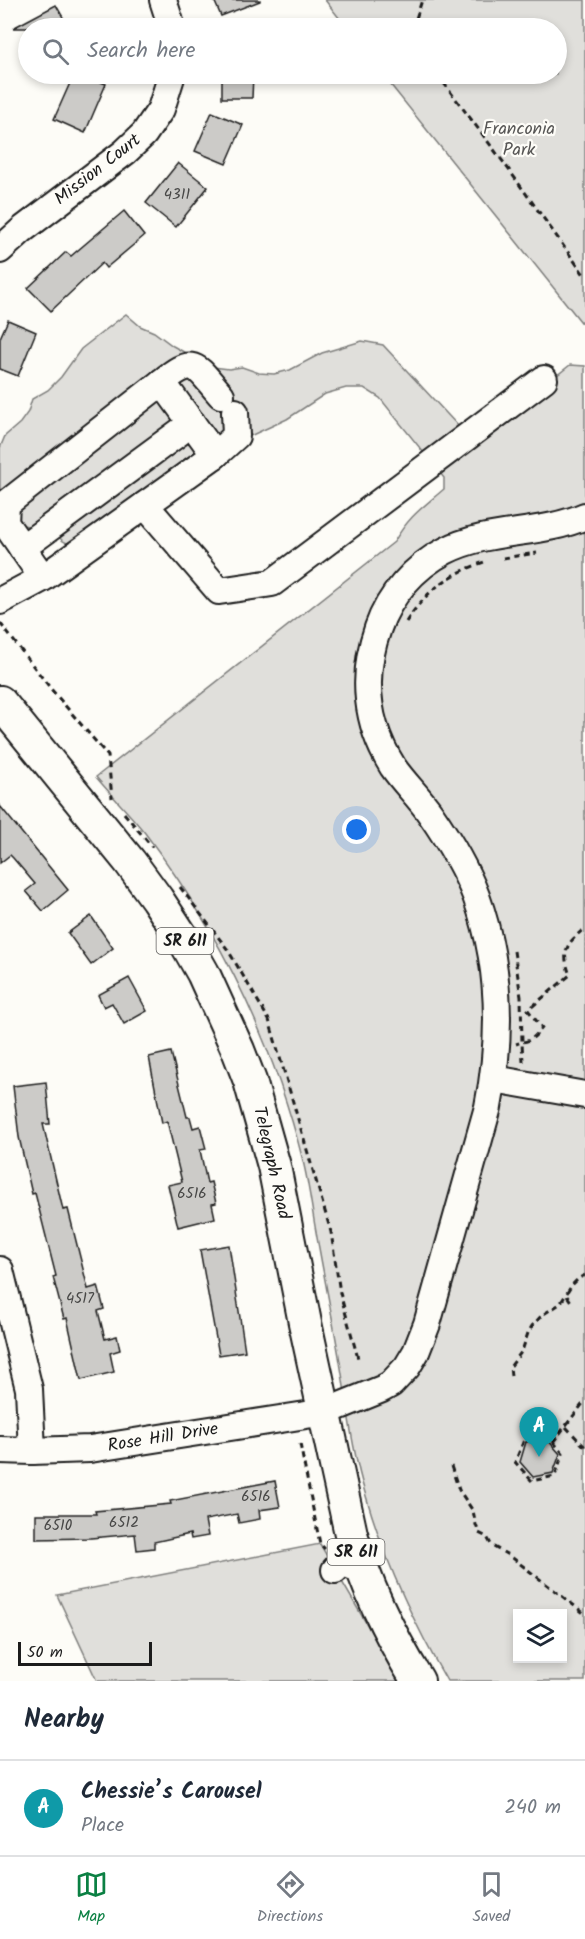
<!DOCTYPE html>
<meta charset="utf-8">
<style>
body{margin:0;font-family:Kalam,sans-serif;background:#f2f2f3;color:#1f2937}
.controls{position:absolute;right:18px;bottom:18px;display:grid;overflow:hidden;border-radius:0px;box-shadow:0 3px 9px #0003}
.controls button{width:54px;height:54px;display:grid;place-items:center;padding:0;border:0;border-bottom:2px solid #e0e1e3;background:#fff;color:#1f2937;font:30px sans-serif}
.scale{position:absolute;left:18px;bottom:15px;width:134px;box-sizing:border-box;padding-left:6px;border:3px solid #1c1c1c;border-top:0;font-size:16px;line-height:21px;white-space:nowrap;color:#1c1c1c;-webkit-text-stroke:4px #fdfcf7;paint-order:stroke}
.you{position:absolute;left:357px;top:830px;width:21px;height:21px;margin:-15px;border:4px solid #fff;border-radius:50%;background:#1a73e8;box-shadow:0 0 0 9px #1a73e833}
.badge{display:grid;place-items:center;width:39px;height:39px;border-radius:50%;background:#0b8043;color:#fff;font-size:20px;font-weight:700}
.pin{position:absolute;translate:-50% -50px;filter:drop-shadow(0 2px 3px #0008)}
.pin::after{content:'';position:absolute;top:32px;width:21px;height:18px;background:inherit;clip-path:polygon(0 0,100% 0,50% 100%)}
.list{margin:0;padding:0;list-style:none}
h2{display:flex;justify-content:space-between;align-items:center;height:78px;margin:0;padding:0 24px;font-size:26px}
h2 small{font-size:20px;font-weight:400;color:#747a83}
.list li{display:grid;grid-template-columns:39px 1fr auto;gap:18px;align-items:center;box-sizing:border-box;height:96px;padding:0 24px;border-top:2px solid #e0e1e3}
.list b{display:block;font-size:22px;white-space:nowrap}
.list p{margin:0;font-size:20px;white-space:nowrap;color:#747a83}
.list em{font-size:20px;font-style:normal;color:#747a83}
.icon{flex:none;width:33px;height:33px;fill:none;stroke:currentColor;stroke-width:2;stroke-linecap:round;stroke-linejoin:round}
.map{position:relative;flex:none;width:585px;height:1681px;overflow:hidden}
.search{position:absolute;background:#fff;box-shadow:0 3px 9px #0003;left:18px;right:18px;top:18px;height:66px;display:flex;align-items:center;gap:15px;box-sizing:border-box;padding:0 21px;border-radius:33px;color:#747a83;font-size:22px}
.sheet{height:174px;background:#fff}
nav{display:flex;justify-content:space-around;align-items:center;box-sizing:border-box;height:84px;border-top:2px solid #e0e1e3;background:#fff;font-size:16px;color:#747a83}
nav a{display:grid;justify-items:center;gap:3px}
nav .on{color:#0b8043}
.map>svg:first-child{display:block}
.green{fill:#e0dfdb;stroke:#7e7e7c;stroke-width:1.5;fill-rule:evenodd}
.building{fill:#cccbc8;stroke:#1c1c1c;stroke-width:1.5}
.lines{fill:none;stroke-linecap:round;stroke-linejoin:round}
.minor-casing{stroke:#1c1c1c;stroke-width:30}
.major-casing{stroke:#1c1c1c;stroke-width:36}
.path{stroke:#1c1c1c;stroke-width:3;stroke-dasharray:6 4.5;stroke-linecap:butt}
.minor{stroke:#fdfcf7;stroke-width:26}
.major{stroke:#fdfcf7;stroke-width:32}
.labels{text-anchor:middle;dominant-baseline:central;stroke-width:4.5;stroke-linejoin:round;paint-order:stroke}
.number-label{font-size:15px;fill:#484847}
.shield{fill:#fdfcf7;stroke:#605f5e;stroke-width:1.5}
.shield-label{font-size:16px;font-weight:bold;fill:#1c1c1c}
.park-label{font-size:18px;fill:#575655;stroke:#fdfcf7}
.street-label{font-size:18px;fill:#1c1c1c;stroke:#fdfcf7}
</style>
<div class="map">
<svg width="585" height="1681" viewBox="0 0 585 1681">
<rect width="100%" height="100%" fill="#fdfcf7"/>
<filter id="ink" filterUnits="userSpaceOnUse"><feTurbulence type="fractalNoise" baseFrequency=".0167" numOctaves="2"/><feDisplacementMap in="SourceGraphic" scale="12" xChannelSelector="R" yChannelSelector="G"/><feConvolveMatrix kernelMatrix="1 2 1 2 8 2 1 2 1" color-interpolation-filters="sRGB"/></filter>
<g filter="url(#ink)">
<g class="green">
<path d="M325,0H585V327L382,74H556V28H347Z"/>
<path d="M126,314L140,326L154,332L173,346L191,356L213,367L229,369L242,367L259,373L274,374L290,370L322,353L362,341L383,345L473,442L570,365L585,366V1681H447C413,1622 385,1562 366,1496C354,1458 349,1419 343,1380C336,1336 327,1292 319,1248C313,1219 310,1189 303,1161C273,1041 219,931 145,833C130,814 112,796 96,777L394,542C409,516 422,508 444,489V478L380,398L364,388H346L325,394L287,419L174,471L76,548L63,541L52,531L18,524L0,516V448L5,436L20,423L28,412L32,399L48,390L61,377L81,349ZM518,1614H562V1658H518Z"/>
<path d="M320,1544L400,1681H97L57,1595Z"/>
</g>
<g class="building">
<path d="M214,0H260V1L221,16Z"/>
<path d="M56,5L69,28H13Z"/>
<path d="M74,74H80L106,84L85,133L54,119Z"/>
<path d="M222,74H253L252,98H222Z"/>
<path d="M212,112L243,125L226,164L195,151Z"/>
<path d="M178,163L208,187L176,227L146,203Z"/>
<path d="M124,211L144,236L106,268L102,263L51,311L28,288L66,252L71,256Z"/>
<path d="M8,320L36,332L18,376L0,369V338Z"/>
<path d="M0,806L68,890L43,911L26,891L35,884L13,858L10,855L0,863Z"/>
<path d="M91,916L113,948L91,965L68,933Z"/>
<path d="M129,978L147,1011L124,1024L112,1003L104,1007L98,995Z"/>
<path d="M171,1052L187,1117H190L193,1128L200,1126L206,1149L200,1150L207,1183L211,1182L216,1203L212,1204L215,1218L178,1227L168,1185L182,1182L167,1121L162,1123L149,1057Z"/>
<path d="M46,1082L50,1124H43L63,1210L68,1209L88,1289L98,1286L104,1309L98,1311L105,1339L117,1336L120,1350L110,1353L114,1372L81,1380L67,1318L64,1319L53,1277L56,1276L35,1193L32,1194L19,1137L13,1086Z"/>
<path d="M229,1245L245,1351L219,1355L200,1250Z"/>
<path d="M546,1438L560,1454L553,1473L533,1477L520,1462L526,1442Z"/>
<path d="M275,1481L280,1507L259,1510L260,1519L239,1523L237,1514L205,1520L208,1536L191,1539L190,1534L154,1542V1548L137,1550L135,1534L91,1538L36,1539V1514H96L95,1511L171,1504L170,1501Z"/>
</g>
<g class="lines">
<g class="minor-casing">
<g id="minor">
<path d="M163,0L172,28"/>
<path d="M0,250L22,230L125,152L144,134L161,109L172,74"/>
<path d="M162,382C195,354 196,367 221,395"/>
<path d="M215,455L236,436L235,412"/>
<path d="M145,505L219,591L272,583L544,379"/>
<path d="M22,548L192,423"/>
<path d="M0,601L43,578L215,455L162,382L6,504L5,523L43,578"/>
<path d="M494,1079L585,1095"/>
<path d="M0,1270L29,1389L32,1451"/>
<path d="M0,1450L32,1451L90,1449L325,1412L382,1389L391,1384L407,1367L416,1352L427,1324L488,1107C502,1036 501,965 476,896C465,867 448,839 430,813C419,797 404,783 393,767C366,724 361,676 378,628C389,596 414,567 445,551C489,528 540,536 585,516"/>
<path d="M335,1570L342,1562L361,1570"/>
</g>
</g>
<g class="major-casing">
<path id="major" d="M0,702L130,862L157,899L186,943L203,973L238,1050L250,1081L274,1166L305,1323L351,1534C366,1587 389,1634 418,1681"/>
</g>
<g class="path">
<path d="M413,28L422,0"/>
<path d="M437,74L504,163L585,276"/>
<path d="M503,558L537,553"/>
<path d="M406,622C428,588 450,574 487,561"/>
<path d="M0,623L51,689L108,756L112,798"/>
<path d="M124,813L152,847"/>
<path d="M180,887L228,950L269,1020L331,1232L340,1293L359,1362"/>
<path d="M514,951L521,997L522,1042L516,1044"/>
<path d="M523,1062L522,1042C532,1041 536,1035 542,1028L528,1010L570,975C561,951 566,944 585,928"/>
<path d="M567,1296L572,1303"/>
<path d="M511,1376L510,1367L522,1351L528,1333L532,1326L542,1315L560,1304L572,1285L579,1278L585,1275"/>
<path d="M566,1427L585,1447"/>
<path d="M546,1434L563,1453L555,1476L532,1481L515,1462L524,1440Z"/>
<path d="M553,1442L585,1401"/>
<path d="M300,1444L320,1544L325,1549"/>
<path d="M451,1466L459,1490L473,1511L476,1525L479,1533L487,1537L492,1546L510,1556L585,1614"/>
</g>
<use href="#minor" class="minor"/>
<use href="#major" class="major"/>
</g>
</g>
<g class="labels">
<g class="number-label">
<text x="177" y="195">4311</text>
<text x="192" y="1194">6516</text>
<text x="80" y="1299">4517</text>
<text x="256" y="1497">6516</text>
<text x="124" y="1523">6512</text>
<text x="58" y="1526">6510</text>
</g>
<g class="shield">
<rect x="156.5" y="928" width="57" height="26" rx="4.5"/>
<rect x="327.5" y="1539" width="57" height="26" rx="4.5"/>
</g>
<g class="shield-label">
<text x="185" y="941">SR 611</text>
<text x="356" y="1552">SR 611</text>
</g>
<g class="park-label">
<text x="519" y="129">Franconia<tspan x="519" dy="21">Park</tspan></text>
</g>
<g class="street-label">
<text transform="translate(98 170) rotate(-38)">Mission Court</text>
<text transform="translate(271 1163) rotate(77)">Telegraph Road</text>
<text transform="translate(163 1438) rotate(-9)">Rose Hill Drive</text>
</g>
</g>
</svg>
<div class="controls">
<button><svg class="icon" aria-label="layers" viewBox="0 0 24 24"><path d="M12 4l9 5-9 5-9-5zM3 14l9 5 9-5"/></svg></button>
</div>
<div class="scale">50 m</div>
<div class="you"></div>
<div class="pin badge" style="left:539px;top:1457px;background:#0f9aa8">A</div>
<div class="search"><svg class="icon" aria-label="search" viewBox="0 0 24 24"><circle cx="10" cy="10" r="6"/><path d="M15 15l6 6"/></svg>Search here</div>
</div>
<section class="sheet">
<h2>Nearby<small></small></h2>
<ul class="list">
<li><span class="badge" style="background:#0f9aa8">A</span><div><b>Chessie’s Carousel</b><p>Place</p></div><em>240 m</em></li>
</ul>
</section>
<nav>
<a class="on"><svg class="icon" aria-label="map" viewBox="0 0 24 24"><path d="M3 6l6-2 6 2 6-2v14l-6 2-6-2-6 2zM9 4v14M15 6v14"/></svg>Map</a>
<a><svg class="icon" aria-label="directions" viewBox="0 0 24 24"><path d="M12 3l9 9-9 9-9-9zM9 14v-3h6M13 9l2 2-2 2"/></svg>Directions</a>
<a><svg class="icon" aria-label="saved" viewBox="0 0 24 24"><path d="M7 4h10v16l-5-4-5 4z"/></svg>Saved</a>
</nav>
